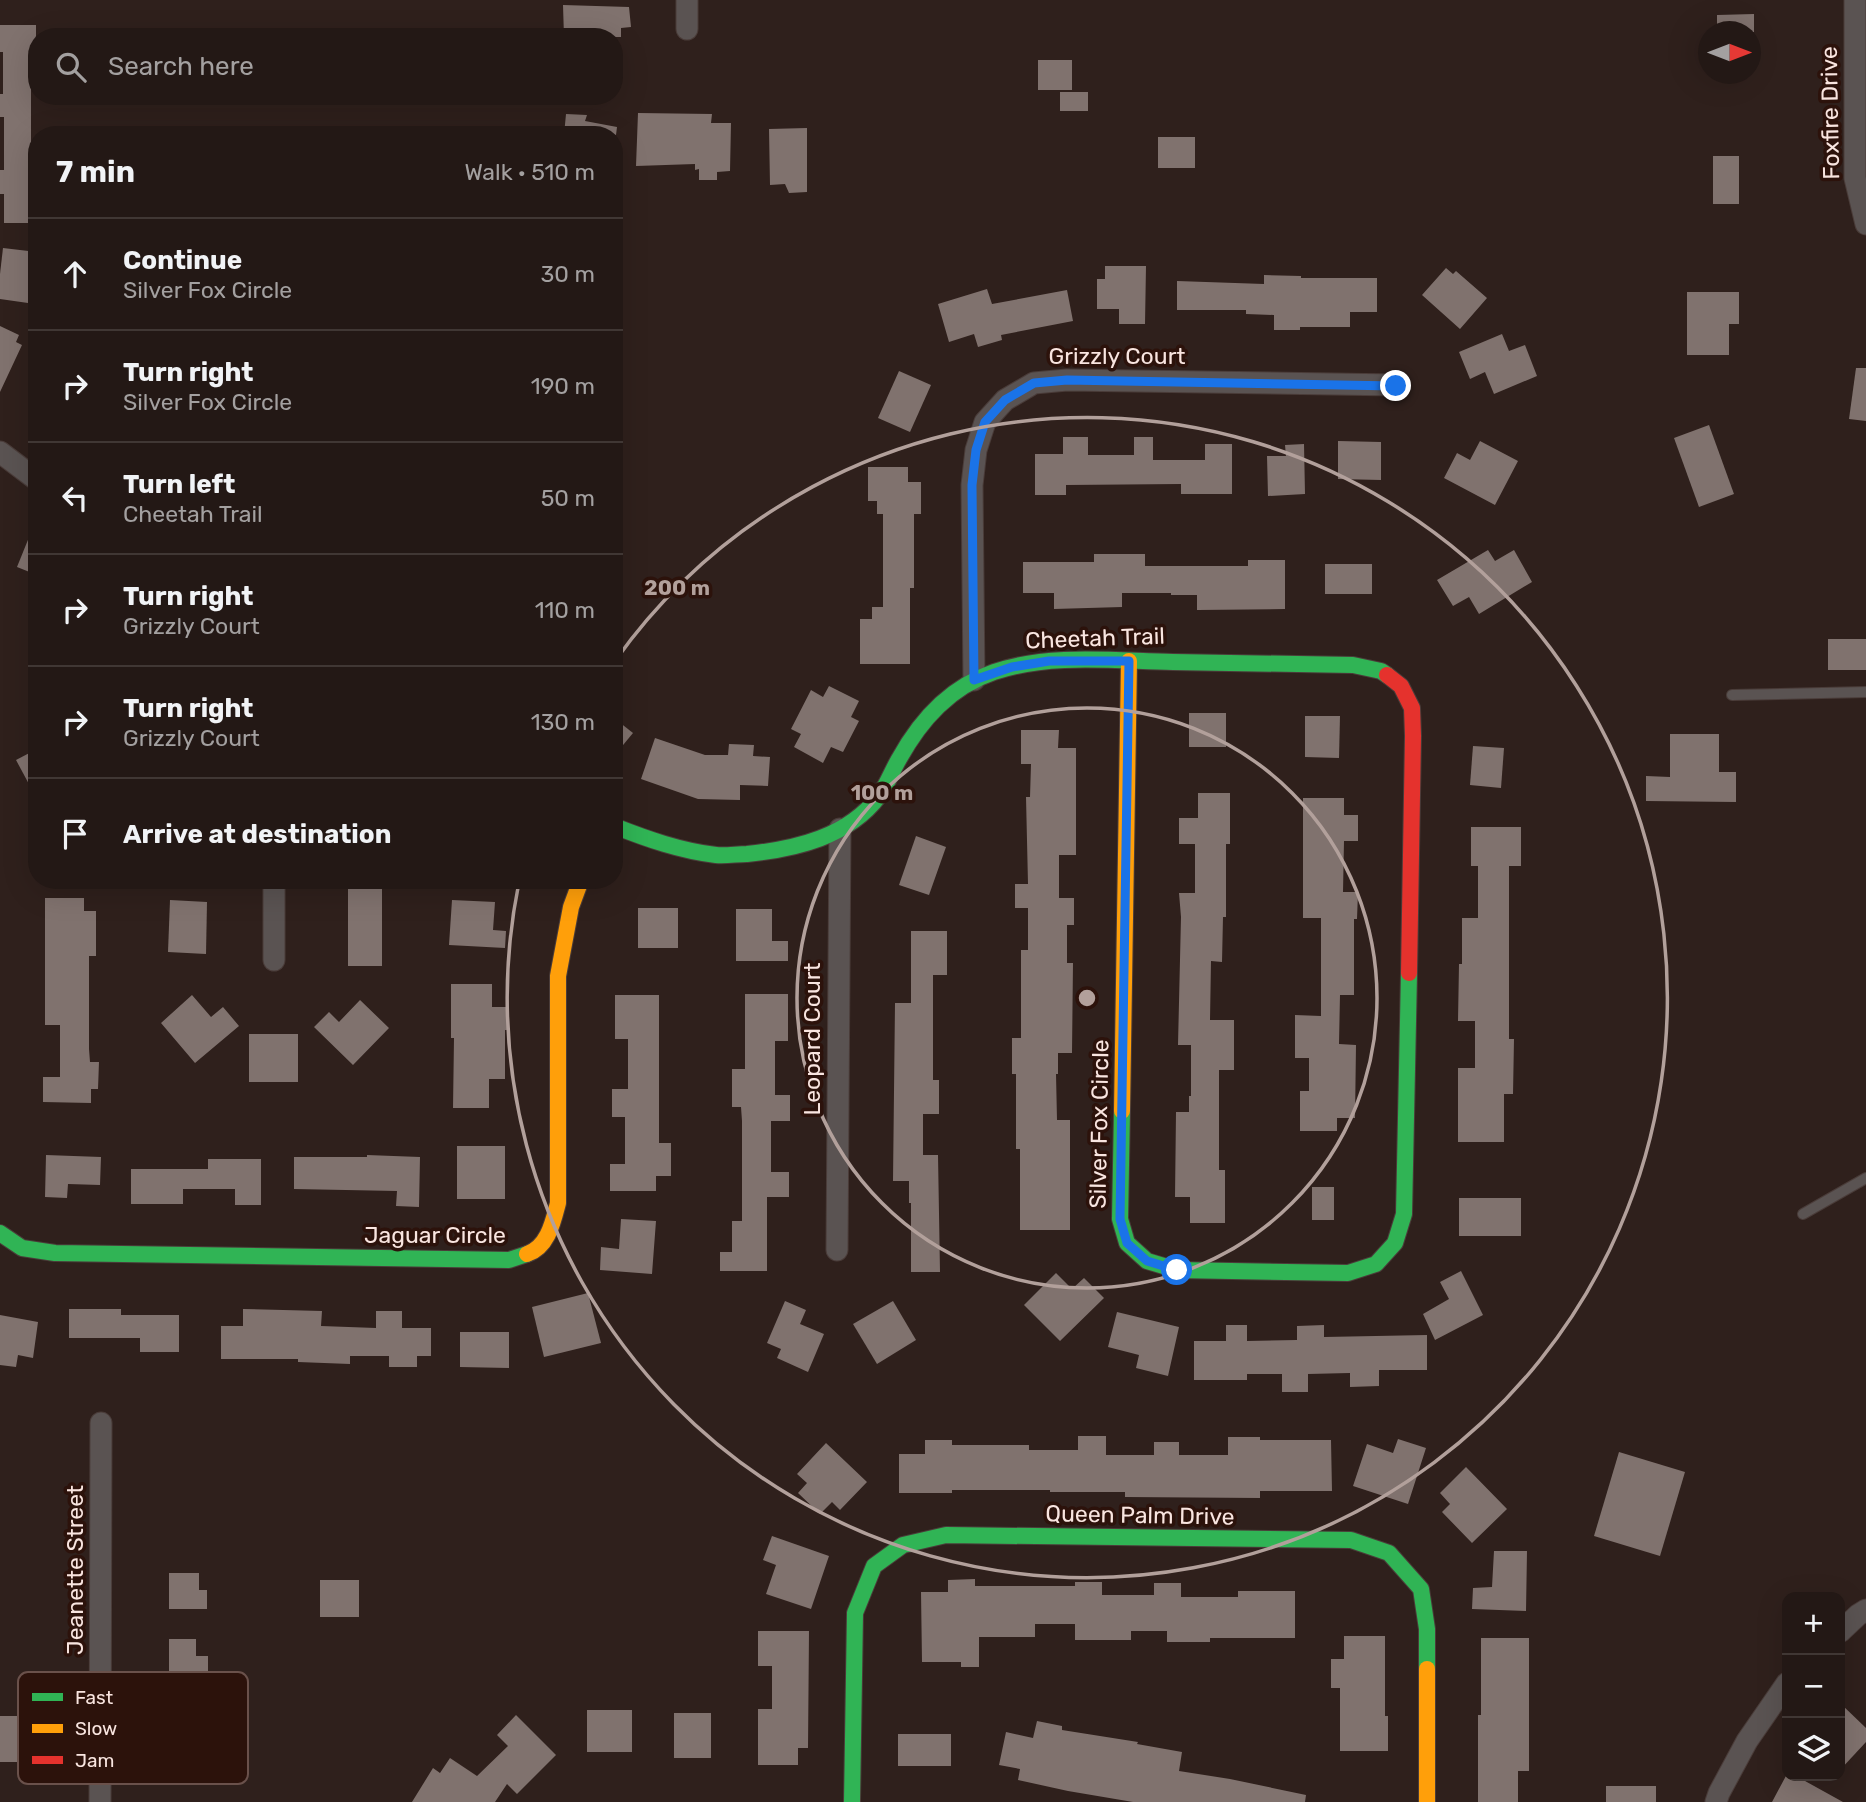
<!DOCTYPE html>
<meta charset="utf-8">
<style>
body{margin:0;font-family:Rubik,sans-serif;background:#2f2522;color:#f1f3f6}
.controls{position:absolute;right:21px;bottom:21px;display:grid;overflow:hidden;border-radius:14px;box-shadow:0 7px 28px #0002}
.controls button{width:63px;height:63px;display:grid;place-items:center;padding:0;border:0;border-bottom:2px solid #403734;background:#231815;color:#f1f3f6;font:35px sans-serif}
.compass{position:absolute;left:1698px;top:21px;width:63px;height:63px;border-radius:50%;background:#231815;box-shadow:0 7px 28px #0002;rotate:90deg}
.stop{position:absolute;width:21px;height:21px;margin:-16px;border:5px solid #1a73e8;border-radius:50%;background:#fff}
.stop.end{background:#1a73e8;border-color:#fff;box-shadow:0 2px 7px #0008}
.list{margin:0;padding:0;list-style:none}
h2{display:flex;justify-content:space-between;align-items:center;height:91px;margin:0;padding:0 28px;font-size:30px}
h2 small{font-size:23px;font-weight:400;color:#a3a0a0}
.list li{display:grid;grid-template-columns:46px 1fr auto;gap:21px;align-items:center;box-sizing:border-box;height:112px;padding:0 28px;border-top:2px solid #403734}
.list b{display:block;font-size:26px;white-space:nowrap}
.list p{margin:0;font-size:23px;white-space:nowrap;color:#a3a0a0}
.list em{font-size:23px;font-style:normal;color:#a3a0a0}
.icon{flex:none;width:38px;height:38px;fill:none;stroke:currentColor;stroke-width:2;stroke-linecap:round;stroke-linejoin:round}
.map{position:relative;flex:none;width:1866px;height:1802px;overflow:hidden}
.search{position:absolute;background:#231815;box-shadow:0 7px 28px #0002;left:28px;top:28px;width:595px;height:77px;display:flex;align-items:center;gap:18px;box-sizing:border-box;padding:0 24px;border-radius:28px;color:#a3a0a0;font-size:26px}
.panel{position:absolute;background:#231815;box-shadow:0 7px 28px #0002;left:28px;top:126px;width:595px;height:763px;border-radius:28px}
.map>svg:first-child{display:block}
.building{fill:#80726e}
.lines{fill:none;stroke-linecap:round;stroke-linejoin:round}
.lane-casing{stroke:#4a3c39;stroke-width:12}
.street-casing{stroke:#4a3c39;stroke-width:23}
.fast-casing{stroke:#4a3c39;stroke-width:18}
.slow-casing{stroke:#4a3c39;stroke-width:18}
.jam-casing{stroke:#4a3c39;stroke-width:18}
.lane{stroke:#5a5352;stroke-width:10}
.street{stroke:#5a5352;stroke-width:21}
.fast{stroke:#30b455;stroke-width:16}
.slow{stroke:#ff9f0a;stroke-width:16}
.jam{stroke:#e5322d;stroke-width:16}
.route{stroke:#1a73e8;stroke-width:9}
.ring{fill:none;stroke:#b2a09b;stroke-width:3.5}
.labels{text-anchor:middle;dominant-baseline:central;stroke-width:7;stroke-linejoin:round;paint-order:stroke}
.street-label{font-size:23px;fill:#f9e5e0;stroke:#2c120b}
.key{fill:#2c120b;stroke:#6a514b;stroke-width:2}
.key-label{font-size:19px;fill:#f9e5e0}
.centre{fill:#b2a09b;stroke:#2c120b;stroke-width:3.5}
.ring-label{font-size:21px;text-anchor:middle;font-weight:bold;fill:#b2a09b;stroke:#2c120b;stroke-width:7;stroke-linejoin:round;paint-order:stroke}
</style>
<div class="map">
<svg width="1866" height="1802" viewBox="0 0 1866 1802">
<rect width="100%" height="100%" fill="#2f201c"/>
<g class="building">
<path d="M563,5L629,7L631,27L621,28V37H564Z"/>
<path d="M1754,14V32H1717V15Z"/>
<path d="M0,25H36V75H31V169H36L37,223H4V194H0V170H4V117H0V94H3V52H0Z"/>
<rect x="1038" y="60" width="34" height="30"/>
<rect x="1060" y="92" width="28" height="19"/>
<path d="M638,113L712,114L711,123H731L730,171L717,172V180H699V169L695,170V164L636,166Z"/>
<path d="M566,114L587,115L585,121L617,127L616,135H564Z"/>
<path d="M807,128V192L789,193L785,184L770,185L769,129Z"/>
<rect x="1158" y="137" width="37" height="31"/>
<rect x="1713" y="156" width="26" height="48"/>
<path d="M3,248L37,252L35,304L0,299V274Z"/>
<path d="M1105,266H1146L1145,324H1119V309H1097V279H1105Z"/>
<path d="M1446,268L1453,274L1456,271L1487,298L1460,329L1422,295Z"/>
<path d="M1264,275L1301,276V278H1377V312H1350V327H1300V330H1274V315L1246,314V310H1177V281L1264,284Z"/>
<path d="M987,289L992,304L1067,290L1073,321L1001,335L1002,340L978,347L974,334L949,342L938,304Z"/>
<path d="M1687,292H1739V324H1729V355H1687Z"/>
<path d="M0,326L19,335L16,342L22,345L0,392Z"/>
<path d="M1502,334L1509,351L1525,345L1537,376L1494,394L1485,372L1470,379L1459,352Z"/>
<path d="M1856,368H1866V421L1849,419Z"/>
<path d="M899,371L931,385L910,432L878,418Z"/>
<path d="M1709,425L1734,494L1699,507L1674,438Z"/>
<path d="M1063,437H1088V455H1134V437H1153V460H1205V444H1232V494H1181V484L1066,485V495H1035V454H1063Z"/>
<path d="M1338,441L1381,442V480L1338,479Z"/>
<path d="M1480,441L1518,461L1495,505L1444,478L1457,453L1470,460Z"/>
<path d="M1304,444L1305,494L1268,496L1267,456H1286L1285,445Z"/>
<path d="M868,467H908V482H921V514H914V588H910V664H860V619H872V607H883V514H877V501H868Z"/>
<path d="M36,520H37V575L17,567Z"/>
<path d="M1488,550L1495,561L1514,550L1532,582L1479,614L1469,597L1453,606L1437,580Z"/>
<path d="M1094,554H1145V566H1248V560H1285V609L1197,610V595H1171V593H1122V607L1054,609V593H1023V562H1094Z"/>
<rect x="1325" y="564" width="47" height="30"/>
<rect x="1828" y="639" width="38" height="31"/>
<path d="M829,686L859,701L851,717L859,721L843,752L831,747L823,763L794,747L801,734L791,729L811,690L823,697Z"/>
<rect x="1189" y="713" width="37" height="34"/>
<path d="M1305,716H1340L1339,758L1305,757Z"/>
<path d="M614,718L633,733L614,756Z"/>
<path d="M1021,730H1059L1058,748H1076V855H1059V898H1074V925H1067V963H1073L1072,1053H1058V1074H1056L1057,1120H1070V1230H1020V1149H1016V1074H1012V1038H1021V950H1028V908H1015V884H1028L1026,797H1030L1031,764H1021Z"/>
<path d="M1670,734H1719V772H1736V802L1646,801V776L1670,777Z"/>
<path d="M655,738L705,755H728L729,744L754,745L753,756L770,757L768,786L740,785V800L698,799L641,779Z"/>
<path d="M1473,746L1504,748L1501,788L1470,785Z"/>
<path d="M37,749V799L16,760Z"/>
<path d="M1198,793H1230V844H1226V917H1223L1222,962L1211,961L1210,1020H1234V1070H1219V1170H1225V1223H1190V1197H1175L1176,1112H1189V1096H1191V1045H1178L1181,917L1179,893H1195V844H1179V818H1198Z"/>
<path d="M1303,798H1344V815H1358V841H1344L1343,892H1358L1357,919H1354V995H1340L1339,1044L1356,1045L1355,1118H1337V1131H1300V1091H1309V1058H1295V1015L1321,1016V918H1303Z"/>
<path d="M1471,827H1521V866H1509V1039H1514L1513,1094H1504V1142H1458V1068H1475V1021H1458L1459,964H1462V918H1478V866H1471Z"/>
<path d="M916,836L946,847L929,895L899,885Z"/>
<rect x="348" y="880" width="34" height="86"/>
<path d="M45,898H84V911H96V956H89V1049L90,1062H99L98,1089H91V1103L43,1102V1077H60V1025H45Z"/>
<path d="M170,900L207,902L206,954L168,952Z"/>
<path d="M452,900L495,902L493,930L506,931L505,948L449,945Z"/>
<rect x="638" y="908" width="40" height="40"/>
<path d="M736,909H772V941H788V961H736Z"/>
<path d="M911,931H947V975H933V1080H939V1114H923V1155H938L940,1272H911V1203H909V1181H893L895,1003H911Z"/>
<path d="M451,984H492V1007H507V1030H505V1079H489V1108H453L454,1038H451Z"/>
<path d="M745,994H788V1041H775V1095H790V1121H771V1172H789V1197H767V1271H720V1252H732V1221H742V1121L741,1107H732V1069H745Z"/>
<path d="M192,995L211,1017L223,1007L239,1026L195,1063L161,1023Z"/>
<path d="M615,995H659V1143H671V1176H656V1191H610V1164H625V1117H612V1089H628V1039H615Z"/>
<path d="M360,1000L389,1028L353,1065L314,1027L329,1012L339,1022Z"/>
<rect x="249" y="1034" width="49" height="48"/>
<rect x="457" y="1146" width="48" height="53"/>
<path d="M46,1155L101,1157L100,1185L68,1184L67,1198L45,1197Z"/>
<path d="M367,1155L420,1157L419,1207L396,1206L397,1191L294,1189V1157H367Z"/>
<path d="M208,1159H261V1205H235V1189H183V1204H131V1169H208Z"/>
<rect x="1312" y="1187" width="22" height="33"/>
<rect x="1459" y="1198" width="62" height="38"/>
<path d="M621,1219L656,1221L652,1274L600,1270L601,1247L619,1249Z"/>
<path d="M1461,1271L1483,1315L1435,1340L1423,1314L1449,1299L1440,1282Z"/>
<path d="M1056,1273L1072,1289L1084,1278L1104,1298L1060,1341L1024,1305Z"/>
<path d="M588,1293L601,1343L544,1357L532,1307Z"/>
<path d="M785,1301L806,1310L800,1324L824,1334L808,1372L777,1358L781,1349L767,1343Z"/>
<path d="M893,1301L916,1340L877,1364L853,1324Z"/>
<path d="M69,1309H121V1315H179V1352H140V1338H69Z"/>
<path d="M243,1309L322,1311L321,1326L376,1328V1311H402V1328H431V1356H417V1367H389V1356H350V1364L298,1362V1359H221V1326H243Z"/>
<path d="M1117,1312L1179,1327L1168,1376L1136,1368L1139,1355L1108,1347Z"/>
<path d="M0,1315L38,1322L33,1358L18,1355L16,1367L0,1365Z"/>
<path d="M1226,1325H1247V1341L1297,1340V1326L1324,1325V1337L1427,1335V1370H1379V1386L1350,1387V1373L1308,1374V1392H1282V1374H1247V1380H1194V1341H1226Z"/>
<path d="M460,1332H509V1368L460,1367Z"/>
<path d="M1078,1436H1106V1455H1154V1442H1179V1455H1228V1437H1260V1440H1331L1332,1491H1260V1498L1125,1497V1492H1050V1490H952V1493H899V1454H925V1440H952V1445H1029V1450H1078Z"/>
<path d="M1398,1439L1426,1448L1408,1504L1353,1486L1367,1444L1393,1453Z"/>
<path d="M826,1443L867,1482L840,1510L832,1502L820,1514L798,1493L807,1483L797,1474Z"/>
<path d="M1619,1452L1685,1472L1660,1556L1594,1536Z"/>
<path d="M1466,1467L1507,1509L1472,1543L1442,1512L1450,1504L1440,1493Z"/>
<path d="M772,1536L829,1556L811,1609L766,1594L776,1565L763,1560Z"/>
<path d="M1494,1551H1527L1526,1611L1472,1609L1473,1588L1492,1587Z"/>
<path d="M169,1573H199V1590H207V1609H169Z"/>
<path d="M975,1579V1586H1075V1582H1102V1595H1154V1583H1181V1597H1238V1591H1295V1638H1210V1642H1167V1631H1131V1640H1075V1624H1035V1637H979V1667H961V1662H922L921,1592H948V1580Z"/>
<rect x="320" y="1580" width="39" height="37"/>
<path d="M758,1631H809L808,1748H798V1765H758V1709H772V1666H758Z"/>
<path d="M1344,1636H1385V1716H1388V1751H1340V1688H1331V1659H1344Z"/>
<path d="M1481,1638H1529V1771H1518V1802H1478V1715H1481Z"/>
<path d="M169,1639H196V1656H208V1691H169Z"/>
<path d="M1840,1703L1866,1728V1742L1840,1770Z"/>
<rect x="587" y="1710" width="45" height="42"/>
<rect x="674" y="1713" width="37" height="45"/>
<path d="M516,1715L556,1755L517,1794L507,1784L495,1802H412L433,1768L440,1773L450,1758L477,1776L508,1746L497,1735Z"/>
<rect x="0" y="1716" width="24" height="46"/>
<path d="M1037,1721L1062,1726V1730L1138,1742L1137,1744L1182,1752L1179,1771L1230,1779L1306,1795L1305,1802H1133L1068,1791L1018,1780L1020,1769L999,1765L1006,1732L1033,1738Z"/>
<rect x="898" y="1734" width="53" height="32"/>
<path d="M1787,1774V1776H1796L1843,1802H1772Z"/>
<rect x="1606" y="1786" width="50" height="16"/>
</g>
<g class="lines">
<g class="lane-casing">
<g id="lane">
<path d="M1732,695L1866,692"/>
<path d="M1803,1214L1866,1178"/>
</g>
</g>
<g class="street-casing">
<g id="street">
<path d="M687,0V29"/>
<path d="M1855,0V178L1866,224"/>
<path d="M0,452L37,480"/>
<path d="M974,680L972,485L976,450L985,422L1005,400L1034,383L1067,380L1396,385"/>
<path d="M274,960V880"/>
<path d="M837,1250L840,829"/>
<path d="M1840,1632L1858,1615L1866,1610"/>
<path d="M100,1802L101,1423"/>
<path d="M1716,1802L1719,1793L1747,1741L1787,1683"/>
</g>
</g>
<g class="fast-casing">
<g id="fast">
<path d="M614,826C647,839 681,851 716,855C726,856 737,854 747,854C796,849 848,837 879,796C887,785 892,771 899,759C921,719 950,687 994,672C1050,653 1115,661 1173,662C1233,663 1293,664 1353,665L1381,671L1387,675"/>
<path d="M1122,1111L1120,1219L1127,1243L1147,1261L1177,1270L1348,1273L1376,1264L1395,1243L1404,1214L1409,973"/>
<path d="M0,1233L22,1248L55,1253L509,1260L527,1254"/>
<path d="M852,1802L855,1613L874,1566L903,1545L946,1535L1351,1540L1389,1553L1421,1589L1427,1629V1669"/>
</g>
</g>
<g class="slow-casing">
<g id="slow">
<path d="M1122,1111L1129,661"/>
<path d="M527,1254C548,1247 553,1222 558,1203V976L571,907L581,880"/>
<path d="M1427,1669V1802"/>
</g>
</g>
<g class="jam-casing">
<path id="jam" d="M1387,675L1401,686L1412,708L1413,736L1409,973"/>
</g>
<use href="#lane" class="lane"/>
<use href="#street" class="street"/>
<use href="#fast" class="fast"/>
<use href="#slow" class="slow"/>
<use href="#jam" class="jam"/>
</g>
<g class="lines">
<path class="route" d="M1177,1270L1147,1261L1127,1243L1120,1219L1129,661H1049L1012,667L974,680L972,485L976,450L985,422L1005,400L1034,383L1067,380L1396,386"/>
</g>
<g class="ring">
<circle cx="1087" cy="998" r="290"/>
<path d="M615 661A580 580 0 1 1 519 882"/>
</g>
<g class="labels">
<g class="street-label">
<text transform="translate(1830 113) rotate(-91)">Foxfire Drive</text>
<text x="1117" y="356">Grizzly Court</text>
<text transform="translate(1095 638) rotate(-2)">Cheetah Trail</text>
<text transform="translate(812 1039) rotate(-90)">Leopard Court</text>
<text transform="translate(1099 1124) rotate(-89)">Silver Fox Circle</text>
<text x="435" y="1235">Jaguar Circle</text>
<text transform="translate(1140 1515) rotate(1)">Queen Palm Drive</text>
<text transform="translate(75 1570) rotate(-90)">Jeanette Street</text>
</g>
</g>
<rect x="18" y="1672" width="230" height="112" rx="10" class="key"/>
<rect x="32" y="1693" width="31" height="8" fill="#30b455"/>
<rect x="32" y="1724" width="31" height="9" fill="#ff9f0a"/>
<rect x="32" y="1756" width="31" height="8" fill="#e5322d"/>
<g class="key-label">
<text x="75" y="1704">Fast</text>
<text x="75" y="1735">Slow</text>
<text x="75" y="1767">Jam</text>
</g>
<circle cx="1087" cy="998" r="10" class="centre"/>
<g class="ring-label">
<text x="677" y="595">200 m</text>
<text x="882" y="800">100 m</text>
</g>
</svg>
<div class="controls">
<button>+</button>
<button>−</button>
<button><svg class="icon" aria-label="layers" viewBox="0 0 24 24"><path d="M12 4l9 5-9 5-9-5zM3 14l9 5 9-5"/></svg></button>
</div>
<svg class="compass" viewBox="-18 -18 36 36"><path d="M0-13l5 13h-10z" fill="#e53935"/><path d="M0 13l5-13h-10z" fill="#a3a0a0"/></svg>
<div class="stop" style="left:1177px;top:1270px"></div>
<div class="stop end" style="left:1396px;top:386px"></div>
<div class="search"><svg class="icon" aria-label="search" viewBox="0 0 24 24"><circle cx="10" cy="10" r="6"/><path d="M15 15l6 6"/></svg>Search here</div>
<section class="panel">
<h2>7 min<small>Walk · 510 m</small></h2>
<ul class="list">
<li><svg class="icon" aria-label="ahead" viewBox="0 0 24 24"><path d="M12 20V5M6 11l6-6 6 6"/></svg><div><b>Continue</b><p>Silver Fox Circle</p></div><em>30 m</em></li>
<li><svg class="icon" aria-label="right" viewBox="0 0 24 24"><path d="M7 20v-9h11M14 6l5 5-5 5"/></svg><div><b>Turn right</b><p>Silver Fox Circle</p></div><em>190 m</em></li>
<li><svg class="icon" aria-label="left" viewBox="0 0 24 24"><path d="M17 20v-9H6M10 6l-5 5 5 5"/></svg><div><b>Turn left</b><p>Cheetah Trail</p></div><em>50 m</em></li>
<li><svg class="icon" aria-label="right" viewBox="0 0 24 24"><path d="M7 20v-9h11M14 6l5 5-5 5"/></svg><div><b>Turn right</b><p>Grizzly Court</p></div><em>110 m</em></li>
<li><svg class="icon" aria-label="right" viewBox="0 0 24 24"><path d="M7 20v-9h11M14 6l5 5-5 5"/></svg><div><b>Turn right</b><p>Grizzly Court</p></div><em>130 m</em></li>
<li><svg class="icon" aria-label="arrive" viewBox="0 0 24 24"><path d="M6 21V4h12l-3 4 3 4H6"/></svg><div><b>Arrive at destination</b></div></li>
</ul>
</section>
</div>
